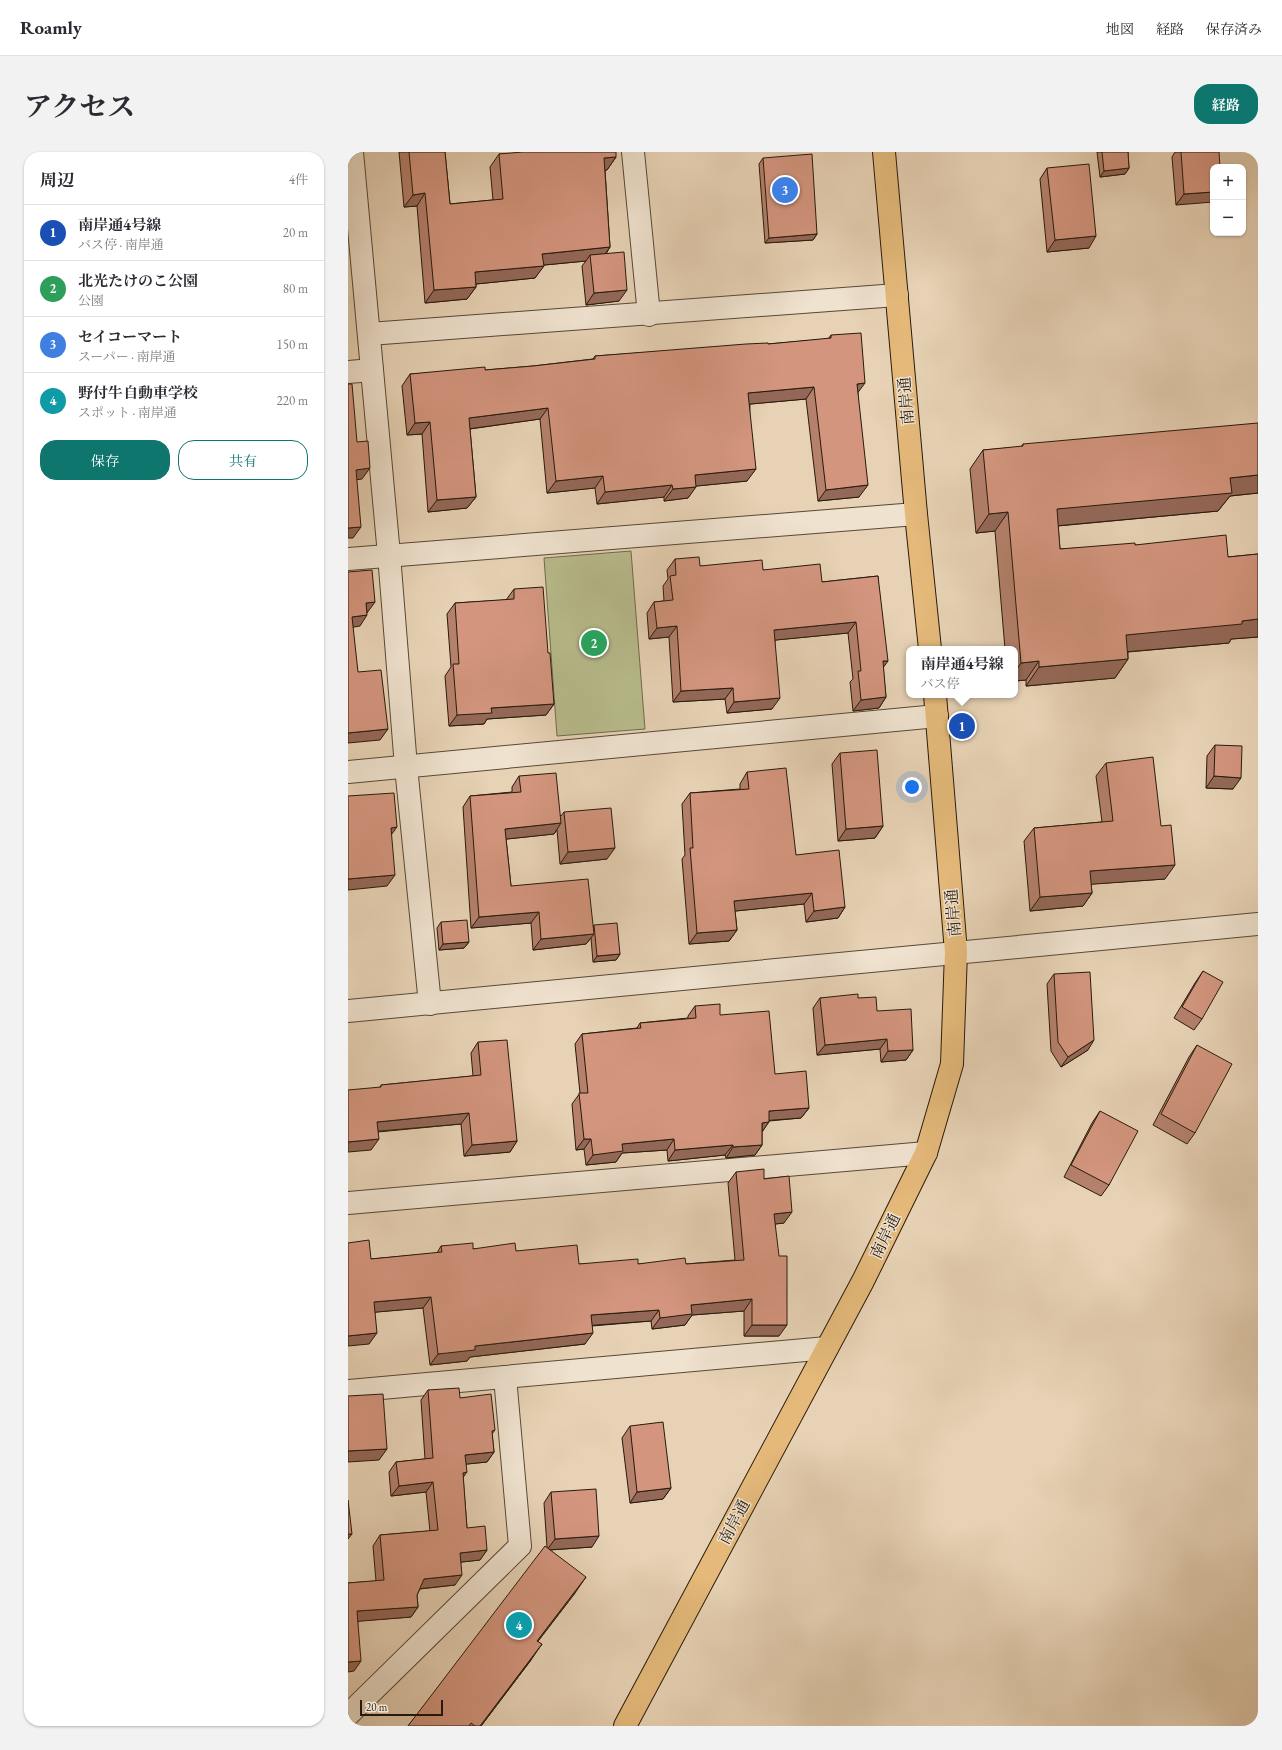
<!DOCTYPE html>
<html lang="ja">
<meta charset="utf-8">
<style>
body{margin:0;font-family:"EB Garamond","Noto Serif JP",serif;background:#f2f2f3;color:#2b2b33}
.controls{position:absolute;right:12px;top:12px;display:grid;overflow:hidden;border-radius:8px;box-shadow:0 1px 3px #0004}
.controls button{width:36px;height:36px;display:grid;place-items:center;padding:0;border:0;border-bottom:1px solid #e1e1e2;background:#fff;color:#2b2b33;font:20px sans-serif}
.scale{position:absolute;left:12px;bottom:10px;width:83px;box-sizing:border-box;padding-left:4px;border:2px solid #281a0c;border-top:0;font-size:11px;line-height:14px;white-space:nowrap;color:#281a0c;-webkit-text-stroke:3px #efe2cf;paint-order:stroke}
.you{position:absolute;left:564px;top:635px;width:14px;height:14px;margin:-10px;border:3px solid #fff;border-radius:50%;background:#1a73e8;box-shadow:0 0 0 6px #1a73e833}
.badge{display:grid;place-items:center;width:26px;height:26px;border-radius:50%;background:#0f766e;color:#fff;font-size:13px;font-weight:700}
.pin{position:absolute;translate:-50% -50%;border:2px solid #fff;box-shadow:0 1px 4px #0006}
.popup{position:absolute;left:558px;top:494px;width:112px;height:52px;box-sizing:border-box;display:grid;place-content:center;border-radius:8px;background:#fff;filter:drop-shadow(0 1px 3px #0005);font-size:13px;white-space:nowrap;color:#7c7c81}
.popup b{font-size:15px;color:#2b2b33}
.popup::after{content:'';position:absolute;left:50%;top:100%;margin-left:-8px;border:8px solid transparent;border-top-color:#fff}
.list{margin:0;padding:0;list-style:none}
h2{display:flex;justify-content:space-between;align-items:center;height:52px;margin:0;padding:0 16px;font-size:17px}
h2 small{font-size:13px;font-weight:400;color:#7c7c81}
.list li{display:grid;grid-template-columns:26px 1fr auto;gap:12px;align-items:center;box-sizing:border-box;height:56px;padding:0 16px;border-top:1px solid #e1e1e2}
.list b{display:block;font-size:15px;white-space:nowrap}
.list p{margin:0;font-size:13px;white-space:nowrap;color:#7c7c81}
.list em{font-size:13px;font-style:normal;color:#7c7c81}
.actions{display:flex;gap:8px;padding:12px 16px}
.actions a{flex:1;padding:9px 0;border:1px solid #0f766e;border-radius:16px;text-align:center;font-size:14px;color:#0f766e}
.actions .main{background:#0f766e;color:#fff}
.map{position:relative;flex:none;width:910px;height:1574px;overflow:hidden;border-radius:16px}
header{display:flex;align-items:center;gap:24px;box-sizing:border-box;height:56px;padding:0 20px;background:#fff;border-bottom:1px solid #e1e1e2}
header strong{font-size:19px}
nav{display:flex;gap:22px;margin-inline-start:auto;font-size:14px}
.intro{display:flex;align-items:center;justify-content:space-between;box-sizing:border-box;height:96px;padding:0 24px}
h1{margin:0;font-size:28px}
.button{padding:10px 18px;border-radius:16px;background:#0f766e;color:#fff;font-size:14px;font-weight:700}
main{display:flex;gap:24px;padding:0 24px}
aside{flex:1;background:#fff;border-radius:16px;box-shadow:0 1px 3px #0004}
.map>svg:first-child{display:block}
.green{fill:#b7bb8c;stroke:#706a4c}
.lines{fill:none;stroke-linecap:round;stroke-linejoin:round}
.minor-casing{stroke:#584836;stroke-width:24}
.major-casing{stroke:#281a0c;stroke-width:24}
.minor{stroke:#efe2cf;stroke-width:22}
.major{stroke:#e4b97a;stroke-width:22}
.wall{fill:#b5806c;stroke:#281a0c}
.shaded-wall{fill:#946858;stroke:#281a0c}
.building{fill:#d3957e;stroke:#281a0c}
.labels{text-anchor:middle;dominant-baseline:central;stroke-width:3;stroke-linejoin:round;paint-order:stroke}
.street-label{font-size:16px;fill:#281a0c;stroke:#efe2cf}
</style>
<header>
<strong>Roamly</strong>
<nav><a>地図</a><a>経路</a><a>保存済み</a></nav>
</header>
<div class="intro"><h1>アクセス</h1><a class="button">経路</a></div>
<main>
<aside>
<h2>周辺<small>4件</small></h2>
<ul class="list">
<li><span class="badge" style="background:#1a4fb4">1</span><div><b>南岸通4号線</b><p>バス停 · 南岸通</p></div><em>20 m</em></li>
<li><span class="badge" style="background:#2e9e5b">2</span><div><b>北光たけのこ公園</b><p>公園</p></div><em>80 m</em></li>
<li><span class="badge" style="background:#3f7fe0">3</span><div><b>セイコーマート</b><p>スーパー · 南岸通</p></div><em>150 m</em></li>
<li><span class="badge" style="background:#0f9aa8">4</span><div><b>野付牛自動車学校</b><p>スポット · 南岸通</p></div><em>220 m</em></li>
</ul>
<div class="actions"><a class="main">保存</a><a>共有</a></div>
</aside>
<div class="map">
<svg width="910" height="1574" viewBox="0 0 910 1574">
<rect width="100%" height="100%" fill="#e7d2b5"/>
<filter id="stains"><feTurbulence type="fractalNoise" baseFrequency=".005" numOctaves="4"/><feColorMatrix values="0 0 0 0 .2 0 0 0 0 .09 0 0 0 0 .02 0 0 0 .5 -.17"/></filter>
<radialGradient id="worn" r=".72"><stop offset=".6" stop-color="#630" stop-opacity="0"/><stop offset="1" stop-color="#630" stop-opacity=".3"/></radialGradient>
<path class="green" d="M283,399L297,577L209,584L196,406Z"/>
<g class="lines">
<g class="minor-casing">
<g id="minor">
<path d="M4,0L41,403L58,615L82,852"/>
<path d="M285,0L301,163"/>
<path d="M21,182L549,143"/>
<path d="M0,220L24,218"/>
<path d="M0,407L568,362"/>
<path d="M0,620L589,564"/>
<path d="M0,859L910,772"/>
<path d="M0,1051L578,1001"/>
<path d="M0,1239L479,1196"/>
<path d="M0,1563L172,1394L157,1225"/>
</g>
</g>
<g class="major-casing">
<g id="major">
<path d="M536,0L568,362L582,497"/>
<path d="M277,1574L515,1129L578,1001L604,912L608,800L587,543"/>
</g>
</g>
<use href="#minor" class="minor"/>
<use href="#major" class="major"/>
</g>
<g class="wall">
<path d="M51,0H97L102,52L145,48L142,15L151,2L268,5L259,18H257L262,95L258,102L271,149L238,153L234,114L238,109L196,113L187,126L128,132V135L119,147L77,151L69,54L56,55Z"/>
<path d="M749,0H780L781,16L777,22L752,25Z"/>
<path d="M827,0H871L828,53L824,5Z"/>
<path d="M415,6L469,82L465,88L417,91L411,12Z"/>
<path d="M699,16L741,96L699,100L692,27Z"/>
<path d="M483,183L510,241L511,345L470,349L458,247L402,252L399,329L348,334L340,346L316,349V345L249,352L247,336L199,341L192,267L122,277L128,345L119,356L80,360L74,282L59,283L54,234L62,222L137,218L185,214L245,207L247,204L420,192L480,187Z"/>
<path d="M675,292L910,341L882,344L870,359L710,374L712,397L787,393L880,405L910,402V485L883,487L881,491L780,500V507L767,526L678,534V528L667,529V497H657L647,379L628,381L622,317L635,298L673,295Z"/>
<path d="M327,407L352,414L415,418L474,430L530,424L535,515L538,545L531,556L505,559L502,530L505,527L500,481L427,488L424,557L379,561L377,547L325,550L321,485L301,487L299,461L306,450L316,449L315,434L320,427L319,418Z"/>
<path d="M166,437L200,501L206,552L198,563L139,567L136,572L101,574L97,524L103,515L99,462L107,451L158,448Z"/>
<path d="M867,593L885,637L858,636L859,604Z"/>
<path d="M492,601L535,674L527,686L490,689L484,612Z"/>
<path d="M758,611L817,727L743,732L744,741L735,754L682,759L676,689L686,676L754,670L748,624Z"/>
<path d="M399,620L448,703L497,755L490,766L458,770L456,752L387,759L389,778L381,789L341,792L334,707L337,703L334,652L342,641L392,637V632Z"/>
<path d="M171,624L213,664L216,660L259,707L212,712L209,678L206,682L158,687L163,734L245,775L246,773L272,802L268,808L245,810L243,786L238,792L185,798L183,771L123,776L115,655L122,644L164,640V635Z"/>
<path d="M93,770L121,790L116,796L91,798L89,776Z"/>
<path d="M855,819L854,867L846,878L826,866L847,831Z"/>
<path d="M706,822L740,898L713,915L703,899L699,832Z"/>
<path d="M472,846H510L529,859L565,898L558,908L533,910L532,897L469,903L465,856Z"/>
<path d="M347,854L372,863L427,922L461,956L453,966L421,969L414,980V993L407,1003L378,1006L377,1003L320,1009L319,998L274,1001L268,1010L238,1013L236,997L228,998L224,952L232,941L227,892L234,882L289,876L292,871L340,866V864Z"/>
<path d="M130,890L169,989L162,1000L116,1004L113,972L30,980L23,998L32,935L33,933L125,924L123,901Z"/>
<path d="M849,893L847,981L839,992L805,973L841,905Z"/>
<path d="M752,959L761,1033L753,1044L716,1025L744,971Z"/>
<path d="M388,1020L416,1027L436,1071L427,1072L431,1184H396V1159L344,1163L337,1173L304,1177L303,1169L244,1174L237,1192L122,1205L119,1209L82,1213L75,1156L27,1160L21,1192L23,1107L89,1101L93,1094L125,1097L168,1099L231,1112H338L387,1108L380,1031Z"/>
<path d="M80,1238L112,1246L147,1278L144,1282L146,1300L139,1310L118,1312L115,1325L119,1376L139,1398L132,1408L113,1410L107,1433L72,1437L69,1443L70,1455L63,1465L10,1469L6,1519L0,1431L28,1429L25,1394L32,1383L82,1379L78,1340L43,1344L41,1320L48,1310L77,1307L73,1248Z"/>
<path d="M282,1274L323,1336L315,1347L282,1351L274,1286Z"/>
<path d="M203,1340L244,1395L202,1398L227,1441L190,1489L183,1508L133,1574H60L199,1395L196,1351Z"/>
</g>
<g class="shaded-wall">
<path d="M268,5L259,18L247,19L256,6Z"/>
<path d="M781,16L777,22L752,25L756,19Z"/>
<path d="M865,40V50L828,53L836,42Z"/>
<path d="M77,41L69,54L56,55L65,43Z"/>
<path d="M469,82L465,88L417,91L421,86Z"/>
<path d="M748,84L741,96L699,100L707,88Z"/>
<path d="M262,95L253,108L242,103L238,109L186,114L194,102Z"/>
<path d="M196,114L187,126L118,133L127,120Z"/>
<path d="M128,135L119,147L77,151L86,138Z"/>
<path d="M279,138L271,149L238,153L246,141Z"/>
<path d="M517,231L508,243L509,232Z"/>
<path d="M466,235L458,247L392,253L400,241Z"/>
<path d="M200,256L192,267L113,278L121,266Z"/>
<path d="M82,270L74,282L59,283L67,271Z"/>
<path d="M22,316L14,327L0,329L8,318Z"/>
<path d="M408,317L399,329L339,335L347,323Z"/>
<path d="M910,323V341L882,344L870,359L696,375L709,357L882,326Z"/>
<path d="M255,324L247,336L199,341L208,329Z"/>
<path d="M324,333L316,345L249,352L257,340Z"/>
<path d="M520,333L511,345L470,349L478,338Z"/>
<path d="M348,335L340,346L316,349L325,337Z"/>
<path d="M128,345L119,356L80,360L89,348Z"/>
<path d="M660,360L647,379L628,381L641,362Z"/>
<path d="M13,375L5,386H0V376Z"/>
<path d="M27,450L19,461L18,451Z"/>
<path d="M19,463L12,474L0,476L4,465Z"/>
<path d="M910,467V485L883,487L881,491L765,501L778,483Z"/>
<path d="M508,470L500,481L418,489L426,478Z"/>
<path d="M329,474L321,485L301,487L309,476Z"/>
<path d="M780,507L767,526L678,534L691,515Z"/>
<path d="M535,509H540L532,520Z"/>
<path d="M691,509L678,528L667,529V520L673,511Z"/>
<path d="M385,536L377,547L325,550L333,539Z"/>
<path d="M538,545L531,556L505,559L513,548Z"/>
<path d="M432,546L424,557L379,561L386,550Z"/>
<path d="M206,552L198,563L139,567L136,572L101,574L109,563L143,556Z"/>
<path d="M40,577L32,588L0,591V581Z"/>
<path d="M866,624L893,626L885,637L858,636Z"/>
<path d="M213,671L206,682L150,688L157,677Z"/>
<path d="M535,674L527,686L490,689L498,677Z"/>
<path d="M49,675L41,686L43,676Z"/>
<path d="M267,696L259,707L212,712L220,700Z"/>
<path d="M827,713L817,727L733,733L742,719Z"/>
<path d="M47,723L39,734L0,738V727Z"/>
<path d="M464,741L456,752L378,760L386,749Z"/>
<path d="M744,741L735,754L682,759L692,745Z"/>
<path d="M497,755L490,766L458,770L466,759Z"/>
<path d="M191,760L183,771L123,776L131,765Z"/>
<path d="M389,778L381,789L341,792L349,781Z"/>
<path d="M246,782L238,792L185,798L193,787Z"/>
<path d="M121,790L116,796L91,798L95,792Z"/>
<path d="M272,802L268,808L245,810L249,804Z"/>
<path d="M539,887L532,897L469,903L477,893Z"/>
<path d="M746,888L740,898L713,915L720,905Z"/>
<path d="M565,898L558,908L533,910L540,899Z"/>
<path d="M461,956L453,966L413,969L421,959Z"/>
<path d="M121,961L113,972L21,980L29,970Z"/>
<path d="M421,970L414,980V971Z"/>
<path d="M31,987L23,998L0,1000V990Z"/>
<path d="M236,987H243L236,997L228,998Z"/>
<path d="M326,987L319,998L274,1001L268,1010L238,1013L245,1003L274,992Z"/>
<path d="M169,989L162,1000L116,1004L124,993Z"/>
<path d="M385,993L377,1003L320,1009L327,998Z"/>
<path d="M414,993L407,1003L378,1006L385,995Z"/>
<path d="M444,1060L436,1071L418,1073L426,1062Z"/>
<path d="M83,1145L75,1156L18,1161L26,1150Z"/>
<path d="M404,1147L396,1159L344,1163L337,1173L304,1177L312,1166L343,1153Z"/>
<path d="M311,1158L303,1169L235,1174L243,1163Z"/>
<path d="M404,1173H439L431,1184H396Z"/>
<path d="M29,1181L21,1192L0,1194V1184Z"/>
<path d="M245,1181L237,1192L122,1205L119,1209L82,1213L90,1202L127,1194Z"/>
<path d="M39,1297L31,1308L0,1310V1299Z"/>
<path d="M146,1300L139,1310L110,1313L117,1303Z"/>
<path d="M119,1320L111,1331L115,1321Z"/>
<path d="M85,1330L78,1340L43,1344L51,1334Z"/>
<path d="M323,1336L315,1347L282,1351L289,1340Z"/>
<path d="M0,1382H4L0,1387Z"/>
<path d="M251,1384L244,1395L199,1398L207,1387Z"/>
<path d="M139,1398L132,1408L105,1411L112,1401Z"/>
<path d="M114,1423L107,1433L69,1437L76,1427Z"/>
<path d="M238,1425L227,1441L178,1505L189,1489Z"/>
<path d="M70,1455L63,1465L2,1470L9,1459Z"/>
<path d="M194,1492L183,1508L133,1574H132Z"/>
<path d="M13,1509L6,1519L0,1520V1510Z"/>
</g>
<g class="building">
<path d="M61,0H97L102,52L155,47L151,2L175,0H268V5L256,6L262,95L194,102L196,114L127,120L128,135L86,138L77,41L65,43Z"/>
<path d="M754,0H780L781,16L756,19Z"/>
<path d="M833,0H871L872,15H865V40L836,42Z"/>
<path d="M464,2L469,82L421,86L415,6Z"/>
<path d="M741,12L748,84L707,88L699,16Z"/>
<path d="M276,100L279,138L246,141L242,103Z"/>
<path d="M513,181L517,231L509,232L520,333L478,338L466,235L400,241L408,317L347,323L348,335L325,337L324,333L257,340L255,324L208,329L200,256L121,266L128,345L89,348L82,270L67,271L62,222L137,215V218L185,214L247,207V204L398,192L420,191V192L483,186V183Z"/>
<path d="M0,232H4L9,290L20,289L22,316L8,318L13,375L0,376Z"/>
<path d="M910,271V323L882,326L884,341L709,357L712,397L787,391V393L878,383L880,405L910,402V467L894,469V472L778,483L780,507L691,515V509L673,511L660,360L641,362L635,298L675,294V292Z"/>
<path d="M351,405L352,414L414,408L415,418L472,412L474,430L530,424L540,509H535L538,545L513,548L510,519H513L508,470L426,478L432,546L386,550L385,536L333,539L329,474L309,476L306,450L325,448L322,424L328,423L327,407Z"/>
<path d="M24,418L27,450L18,451L19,463L4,465L10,520L33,518L40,577L0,581V420Z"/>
<path d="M195,435L200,501H202L206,552L143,556L144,561L109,563L105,512H111L107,451L166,447V437Z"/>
<path d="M867,593L894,594L893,626L866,624Z"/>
<path d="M529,598L535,674L498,677L492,601Z"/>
<path d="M805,605L813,674L823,673L827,713L742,719L744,741L692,745L686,676L765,669L758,611Z"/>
<path d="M438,616L448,703L491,698L497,755L466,759L464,741L386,749L389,778L349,781L342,696H345L342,641L401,637L399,620Z"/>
<path d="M208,621L213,671L157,677L163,734L240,727L246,782L193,787L191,760L131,765L122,644L173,640L171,624Z"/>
<path d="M46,641L49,675L43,676L47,723L0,727V644Z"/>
<path d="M263,656L267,696L220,700L216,660Z"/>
<path d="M119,768L121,790L95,792L93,770Z"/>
<path d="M269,771L272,802L249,804L246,773Z"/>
<path d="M855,819L875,830L854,867L834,855Z"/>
<path d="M742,820L746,888L720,905L710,890L706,822Z"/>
<path d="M510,842V846L528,845L529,859L563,857L565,898L540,899L539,887L477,893L472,846Z"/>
<path d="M372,852V863L421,859L427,922L458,919L461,956L421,959V970L414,971V993L385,995V993L327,998L326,987L274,992L275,999L245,1003L243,987H236L231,941H240L234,882L293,876L292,871L348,866L347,854Z"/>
<path d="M159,888L169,989L124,993L121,961L29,970L31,987L0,990V938L33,935V933L133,923L130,890Z"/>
<path d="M849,893L884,912L847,981L813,962Z"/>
<path d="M752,959L790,979L761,1033L723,1013Z"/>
<path d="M416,1017V1027L441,1024L444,1060L426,1062L431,1104H439V1173H404V1147L343,1153L344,1162L312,1166L311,1158L243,1163L245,1181L127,1194V1198L90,1202L83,1145L26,1150L29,1181L0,1184V1091L21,1088L23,1107L94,1100L93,1094L125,1091V1097L167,1091L168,1099L229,1093L231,1112L290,1107V1112L337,1106L338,1112L396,1108L388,1020Z"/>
<path d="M111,1236L112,1246L143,1242L147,1278L144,1279L146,1300L117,1303L119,1320L115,1321L119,1376L137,1374L139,1398L112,1401L114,1423L76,1427L69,1443L70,1455L9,1459L13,1509L0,1510V1431L36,1428L32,1383L90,1378L85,1330L51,1334L48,1310L85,1306L80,1238Z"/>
<path d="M35,1242L39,1297L0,1299V1244Z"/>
<path d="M315,1270L323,1336L289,1340L282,1274Z"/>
<path d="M248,1337L251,1384L207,1387L203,1340Z"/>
<path d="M0,1348L4,1382H0Z"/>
<path d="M197,1394L238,1425L189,1489L194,1492L132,1574H127L123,1571L121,1574H60Z"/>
</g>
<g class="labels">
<g class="street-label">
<text transform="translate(558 249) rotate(-95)">南岸通</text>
<text transform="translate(605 761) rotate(-95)">南岸通</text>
<text transform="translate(537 1084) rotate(-64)">南岸通</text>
<text transform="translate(386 1370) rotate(-62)">南岸通</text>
</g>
</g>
<rect width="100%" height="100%" filter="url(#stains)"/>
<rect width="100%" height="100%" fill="url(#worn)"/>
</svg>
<div class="controls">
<button>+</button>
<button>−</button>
</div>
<div class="scale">20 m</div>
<div class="you"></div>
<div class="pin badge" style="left:614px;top:574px;background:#1a4fb4">1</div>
<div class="popup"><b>南岸通4号線</b>バス停</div>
<div class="pin badge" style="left:246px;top:491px;background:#2e9e5b">2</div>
<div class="pin badge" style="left:437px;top:38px;background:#3f7fe0">3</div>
<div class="pin badge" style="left:171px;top:1473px;background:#0f9aa8">4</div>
</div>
</main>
